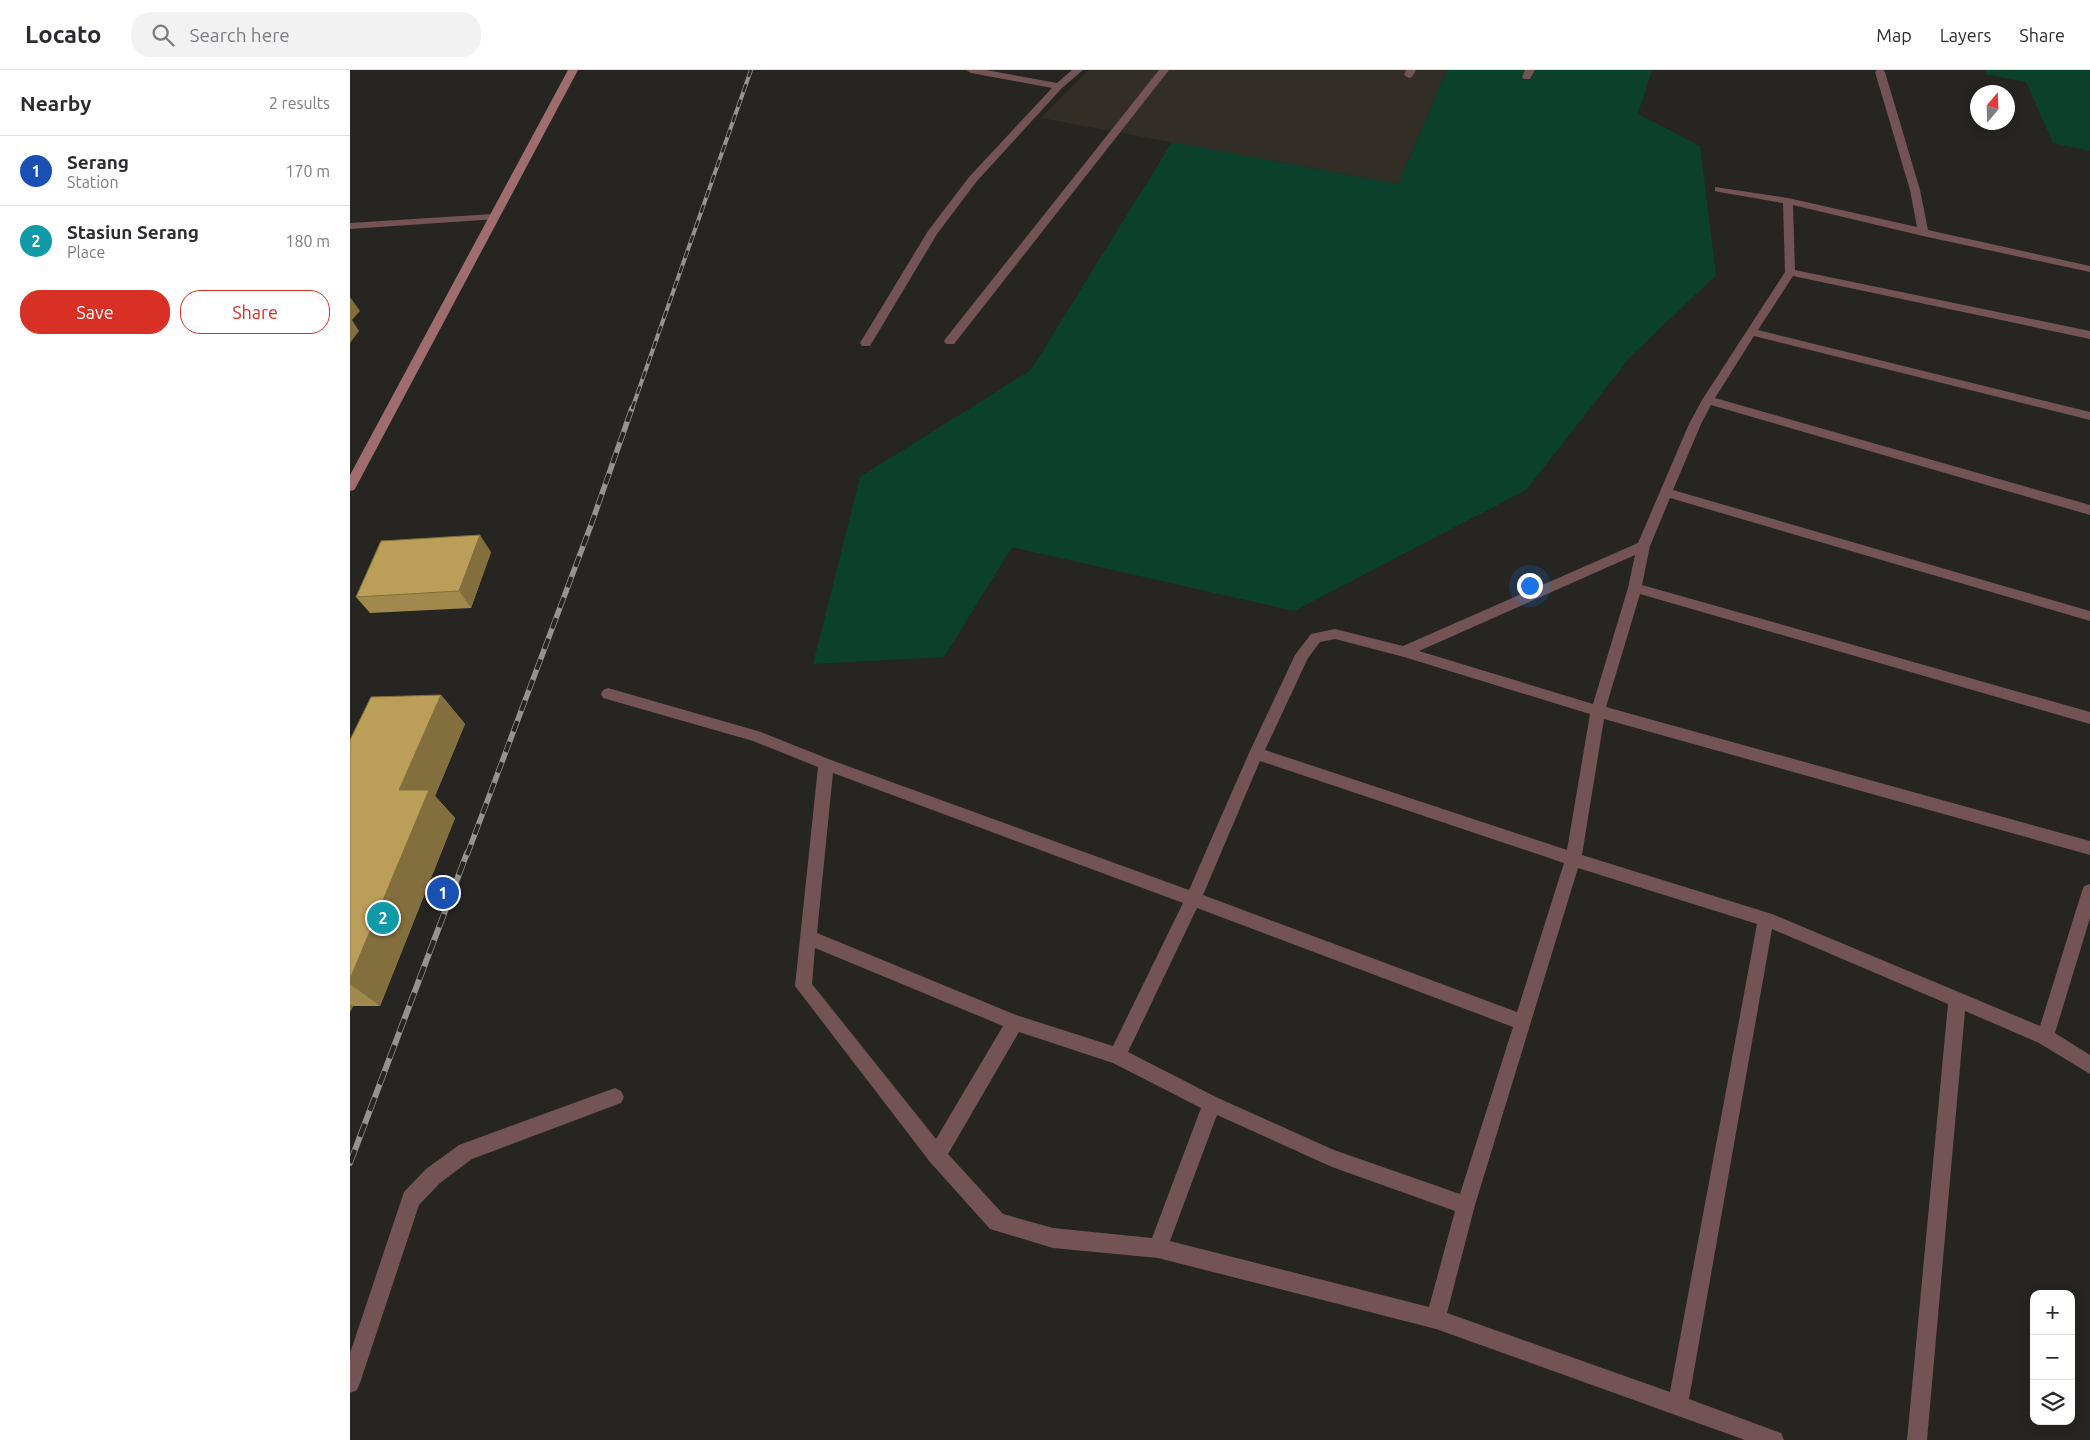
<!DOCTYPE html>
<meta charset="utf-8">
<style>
body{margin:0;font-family:Ubuntu,sans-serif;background:#f2f2f3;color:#2b2b33}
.controls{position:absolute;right:15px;bottom:15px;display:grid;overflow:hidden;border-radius:10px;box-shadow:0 2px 12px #0003}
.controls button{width:45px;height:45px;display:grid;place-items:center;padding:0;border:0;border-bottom:1px solid #e1e1e2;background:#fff;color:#2b2b33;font:25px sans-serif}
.compass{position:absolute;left:1620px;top:15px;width:45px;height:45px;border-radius:50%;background:#fff;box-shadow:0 2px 12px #0003;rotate:19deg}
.you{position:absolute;left:1179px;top:515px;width:18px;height:18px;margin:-12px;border:4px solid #fff;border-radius:50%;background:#1a73e8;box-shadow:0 0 0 8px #1a73e833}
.badge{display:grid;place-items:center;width:32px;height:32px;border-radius:50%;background:#d93025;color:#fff;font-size:16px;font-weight:700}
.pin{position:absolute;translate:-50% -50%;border:2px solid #fff;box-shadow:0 1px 5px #0006}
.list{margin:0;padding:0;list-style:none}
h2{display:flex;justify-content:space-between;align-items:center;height:65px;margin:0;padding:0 20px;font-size:21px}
h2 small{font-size:16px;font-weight:400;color:#7c7c81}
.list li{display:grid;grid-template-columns:32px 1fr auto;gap:15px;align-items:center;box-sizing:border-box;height:70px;padding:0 20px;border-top:1px solid #e1e1e2}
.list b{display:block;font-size:19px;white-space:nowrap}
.list p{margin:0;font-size:16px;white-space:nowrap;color:#7c7c81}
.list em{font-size:16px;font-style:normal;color:#7c7c81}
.actions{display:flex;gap:10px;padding:15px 20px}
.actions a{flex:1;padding:11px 0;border:1px solid #d93025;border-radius:20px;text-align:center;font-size:18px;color:#d93025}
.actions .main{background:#d93025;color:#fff}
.icon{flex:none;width:28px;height:28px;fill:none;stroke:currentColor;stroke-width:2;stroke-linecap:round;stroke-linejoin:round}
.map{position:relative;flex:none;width:1740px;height:1370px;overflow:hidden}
header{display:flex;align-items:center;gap:30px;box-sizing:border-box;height:70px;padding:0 25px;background:#fff;border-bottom:1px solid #e1e1e2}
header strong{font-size:24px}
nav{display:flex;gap:28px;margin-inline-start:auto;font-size:18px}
.search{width:350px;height:45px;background:#f2f2f3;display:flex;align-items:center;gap:12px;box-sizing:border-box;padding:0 18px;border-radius:20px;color:#7c7c81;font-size:19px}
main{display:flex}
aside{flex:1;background:#fff}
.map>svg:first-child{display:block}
.built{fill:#322e26}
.green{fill:#0b402c}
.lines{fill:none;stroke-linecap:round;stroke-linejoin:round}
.lane{fill:#735353;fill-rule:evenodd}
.street{fill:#735353;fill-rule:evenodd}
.secondary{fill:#9f6d6d;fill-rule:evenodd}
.rail-far2-casing{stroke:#949390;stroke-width:4}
.rail-far1-casing{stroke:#949390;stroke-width:5.5}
.rail-casing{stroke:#949390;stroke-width:6}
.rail-far2{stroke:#262522;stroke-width:2.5;stroke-dasharray:8;stroke-linecap:butt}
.rail-far1{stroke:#262522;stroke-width:4;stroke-dasharray:11;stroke-linecap:butt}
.rail{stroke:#262522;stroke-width:4.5;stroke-dasharray:14;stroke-linecap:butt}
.wall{fill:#a1884c}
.shaded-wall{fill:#836f3e}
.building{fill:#bb9e58;stroke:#836f3e}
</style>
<header>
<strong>Locato</strong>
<div class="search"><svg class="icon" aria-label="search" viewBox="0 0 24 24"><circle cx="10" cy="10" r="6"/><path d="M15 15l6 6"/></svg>Search here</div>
<nav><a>Map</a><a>Layers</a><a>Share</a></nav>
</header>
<main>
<aside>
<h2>Nearby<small>2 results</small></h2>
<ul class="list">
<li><span class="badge" style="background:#1a4fb4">1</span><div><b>Serang</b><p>Station</p></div><em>170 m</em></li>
<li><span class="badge" style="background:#0f9aa8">2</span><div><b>Stasiun Serang</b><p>Place</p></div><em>180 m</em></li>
</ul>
<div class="actions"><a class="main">Save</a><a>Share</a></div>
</aside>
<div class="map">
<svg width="1740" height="1370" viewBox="0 0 1740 1370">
<rect width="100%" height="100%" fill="#262522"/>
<path class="built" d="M739,0H1097L1048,114L691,48Z"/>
<g class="green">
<path d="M1097,0H1302L1288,44L1350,76L1366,205L1281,286L1176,420L944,541L662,477L594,587L463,594L510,407L681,300L822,72L1048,114Z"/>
<path d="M1636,0H1740V81L1703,73L1676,12L1635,4Z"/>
</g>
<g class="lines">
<g class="lane">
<path d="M1056,0H1066L1062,7L1059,8L1054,5Z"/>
<path d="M1175,0H1185L1180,9H1174L1172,7Z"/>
</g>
<g class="street">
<path d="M616,0H636L707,13L722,0H733L712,18L627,111L587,164L520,276H512L510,273L578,161L619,107L702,18L621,3Z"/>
<path d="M809,0H819L604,274H596L594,271L596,268Z"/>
<path d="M1527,0H1533L1535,2L1570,120L1578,160L1740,196V202L1573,166L1443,135L1445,200L1740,261V269L1443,206L1408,260L1740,342V350L1404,266L1365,328L1740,435V445L1361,335L1351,354L1323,420L1740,541V551L1320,428L1300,476L1292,515L1740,642V654L1290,524L1256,637L1740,771V785L1254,649L1232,785L1422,844L1690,956L1732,821L1734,816L1740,814V848L1705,963L1740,985V1004L1689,973L1615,941L1577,1370H1557L1598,934L1422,859L1339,1329L1431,1363L1434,1370H1395L1086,1259L808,1188L703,1178L640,1159L580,1092L445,916L468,697L403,671L253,628L251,624L253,620L258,618L411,662L481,690L839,820L899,683L945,585L961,564L985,559L1053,576L1288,473L1339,354L1352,330L1435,202L1433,133L1369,122L1365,121V117L1438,128L1567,157L1560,120L1525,2ZM1285,485L1278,518L1243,634L1069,581ZM985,569L1054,587L1240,644L1217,780L915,680L958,588L970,572ZM910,691L1214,793L1167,942L853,825ZM483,703L833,833L763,976L666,945L467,863ZM1228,798L1407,854L1320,1322L1097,1243L1125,1135ZM847,838L1163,957L1110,1124L984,1080L868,1028L778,982ZM465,878L653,956L586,1069L462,914ZM669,962L763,993L851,1038L802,1168L703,1158L653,1144L598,1084ZM867,1045L982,1097L1105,1141L1079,1237L820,1171Z"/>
<path d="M143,144L148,147L147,149L0,159V153Z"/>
<path d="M265,1018L271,1021L274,1027L271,1033L122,1089L90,1113L69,1135L10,1313L7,1320L0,1323V1283L54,1122L76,1099L109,1075Z"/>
</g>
<path class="secondary" d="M218,0H228L6,417L4,420L0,421V405Z"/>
<g class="rail-far2-casing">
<path id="rail-far2" d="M282,339L401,0"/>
</g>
<g class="rail-far1-casing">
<path id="rail-far1" d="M117,785L241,455L282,338"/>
</g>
<g class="rail-casing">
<path id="rail" d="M0,1093L117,783"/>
</g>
<use href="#rail-far2" class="rail-far2"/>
<use href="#rail-far1" class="rail-far1"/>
<use href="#rail" class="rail"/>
</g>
<g class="wall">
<path d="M141,482L121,538L20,543L6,527Z"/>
<path d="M91,625L115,654L85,726L105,748L30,936H3L0,942V670Z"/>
</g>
<g class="shaded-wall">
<path d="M0,227L10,241L2,250L9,261L0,273Z"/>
<path d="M130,465L141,482L121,538L109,521Z"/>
<path d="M91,625L115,654L85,726L105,748L30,936L0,914V909L49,720Z"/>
<path d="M0,934L3,936L0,942Z"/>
</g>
<g class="building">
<path d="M130,465L109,521L6,527L31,471Z"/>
<path d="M91,625L49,720H79L0,909V670L21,627Z"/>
</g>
</svg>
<div class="controls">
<button>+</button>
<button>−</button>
<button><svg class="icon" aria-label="layers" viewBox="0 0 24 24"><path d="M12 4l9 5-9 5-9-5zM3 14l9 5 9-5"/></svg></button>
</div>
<svg class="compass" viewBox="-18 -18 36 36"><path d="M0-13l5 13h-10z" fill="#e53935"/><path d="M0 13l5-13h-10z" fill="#7c7c81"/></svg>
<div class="you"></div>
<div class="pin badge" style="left:93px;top:823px;background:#1a4fb4">1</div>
<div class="pin badge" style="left:33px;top:848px;background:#0f9aa8">2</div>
</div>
</main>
